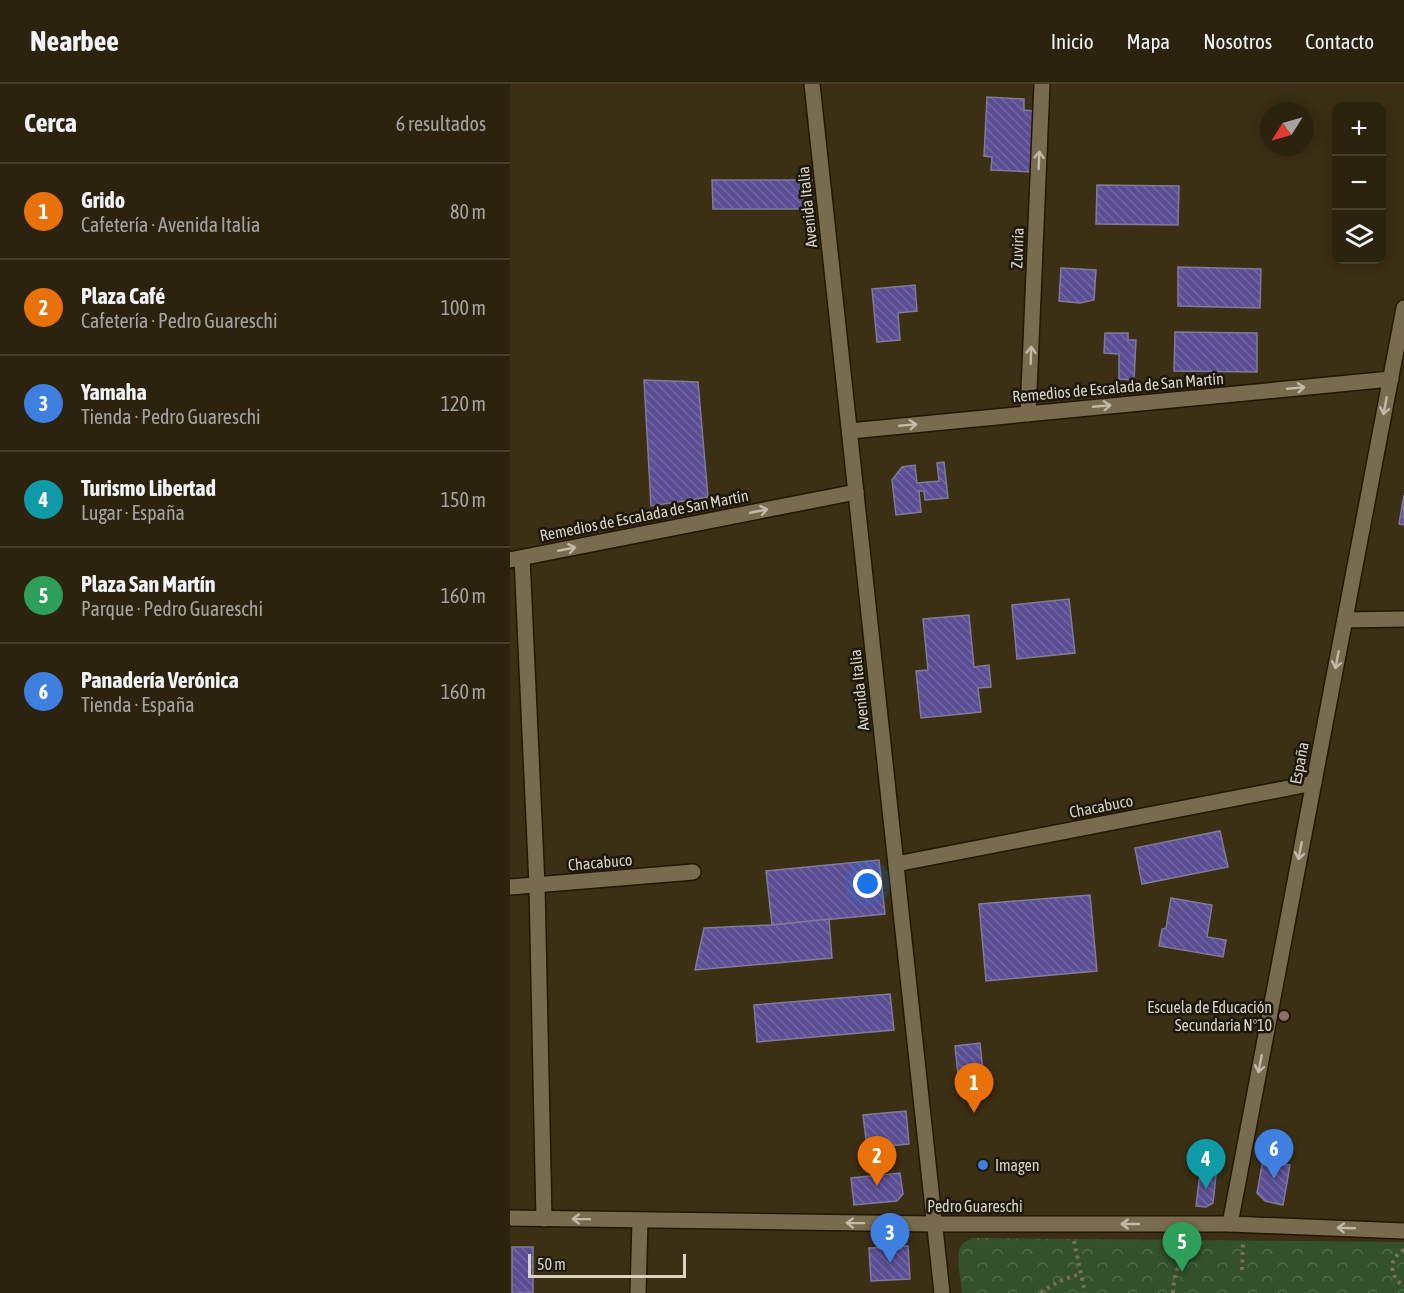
<!DOCTYPE html>
<html lang="es">
<meta charset="utf-8">
<style>
body{margin:0;font-family:"Asap Condensed",sans-serif;background:#382f1d;color:#f1f3f6}
.controls{position:absolute;right:18px;top:18px;display:grid;overflow:hidden;border-radius:12px;box-shadow:0 3px 15px #0003}
.controls button{width:54px;height:54px;display:grid;place-items:center;padding:0;border:0;border-bottom:2px solid #48402f;background:#2c230f;color:#f1f3f6;font:30px sans-serif}
.compass{position:absolute;left:750px;top:18px;width:54px;height:54px;border-radius:50%;background:#2c230f;box-shadow:0 3px 15px #0003;rotate:233deg}
.scale{position:absolute;left:18px;bottom:15px;width:158px;box-sizing:border-box;padding-left:6px;border:3px solid #dad3c3;border-top:0;font-size:16px;line-height:21px;white-space:nowrap;color:#dad3c3;-webkit-text-stroke:4px #1d180c;paint-order:stroke}
.you{position:absolute;left:358px;top:800px;width:21px;height:21px;margin:-15px;border:4px solid #fff;border-radius:50%;background:#1a73e8;box-shadow:0 0 0 9px #1a73e833}
.badge{display:grid;place-items:center;width:39px;height:39px;border-radius:50%;background:#8c9099;color:#fff;font-size:20px;font-weight:700}
.pin{position:absolute;translate:-50% -50px;filter:drop-shadow(0 2px 3px #0008)}
.pin::after{content:'';position:absolute;top:32px;width:21px;height:18px;background:inherit;clip-path:polygon(0 0,100% 0,50% 100%)}
.list{margin:0;padding:0;list-style:none}
h2{display:flex;justify-content:space-between;align-items:center;height:78px;margin:0;padding:0 24px;font-size:26px}
h2 small{font-size:20px;font-weight:400;color:#a6a49e}
.list li{display:grid;grid-template-columns:39px 1fr auto;gap:18px;align-items:center;box-sizing:border-box;height:96px;padding:0 24px;border-top:2px solid #48402f}
.list b{display:block;font-size:22px;white-space:nowrap}
.list p{margin:0;font-size:20px;white-space:nowrap;color:#a6a49e}
.list em{font-size:20px;font-style:normal;color:#a6a49e}
.icon{flex:none;width:33px;height:33px;fill:none;stroke:currentColor;stroke-width:2;stroke-linecap:round;stroke-linejoin:round}
.map{position:relative;flex:none;width:894px;height:1209px;overflow:hidden}
header{display:flex;align-items:center;gap:36px;box-sizing:border-box;height:84px;padding:0 30px;background:#2c230f;border-bottom:2px solid #48402f}
header strong{font-size:28px}
nav{display:flex;gap:33px;margin-inline-start:auto;font-size:21px}
main{display:flex}
aside{flex:1;background:#2c230f}
.map>svg:first-child{display:block}
.park{fill:url(#park-crowns)}
.building{fill:url(#building-back-hatch);stroke:#7f7b99;stroke-width:1.5}
.lines{fill:none;stroke-linecap:round;stroke-linejoin:round}
.minor-casing{stroke:#221700;stroke-width:18}
.path{stroke:#7a7059;stroke-width:4;stroke-dasharray:3 4.5;stroke-linecap:butt}
.minor{stroke:#786b4e;stroke-width:15}
.oneway{stroke:#c2b9a6}
.education-dot{fill:#8d6e63;stroke:#1d180c;stroke-width:2}
.shop-dot{fill:#3f7fe0;stroke:#1d180c;stroke-width:2}
.labels{text-anchor:middle;dominant-baseline:central;stroke-width:5;stroke-linejoin:round;paint-order:stroke}
.street-label{font-size:16px;fill:#dad3c3;stroke:#1d180c}
.poi-label{font-size:16px;fill:#dad3c3;stroke:#1d180c;text-anchor:end}
</style>
<header>
<strong>Nearbee</strong>
<nav><a>Inicio</a><a>Mapa</a><a>Nosotros</a><a>Contacto</a></nav>
</header>
<main>
<aside>
<h2>Cerca<small>6 resultados</small></h2>
<ul class="list">
<li><span class="badge" style="background:#e8710a">1</span><div><b>Grido</b><p>Cafetería · Avenida Italia</p></div><em>80 m</em></li>
<li><span class="badge" style="background:#e8710a">2</span><div><b>Plaza Café</b><p>Cafetería · Pedro Guareschi</p></div><em>100 m</em></li>
<li><span class="badge" style="background:#3f7fe0">3</span><div><b>Yamaha</b><p>Tienda · Pedro Guareschi</p></div><em>120 m</em></li>
<li><span class="badge" style="background:#0f9aa8">4</span><div><b>Turismo Libertad</b><p>Lugar · España</p></div><em>150 m</em></li>
<li><span class="badge" style="background:#2e9e5b">5</span><div><b>Plaza San Martín</b><p>Parque · Pedro Guareschi</p></div><em>160 m</em></li>
<li><span class="badge" style="background:#3f7fe0">6</span><div><b>Panadería Verónica</b><p>Tienda · España</p></div><em>160 m</em></li>
</ul>
</aside>
<div class="map">
<svg width="894" height="1209" viewBox="0 0 894 1209">
<defs>
<pattern id="park-crowns" width="20" height="18" patternUnits="userSpaceOnUse" patternTransform="scale(1.5)"><rect width="20" height="18" fill="#33522c"/><path d="M2 6a3 3 0 1 1 6 0M12 15a3 3 0 1 1 6 0" fill="none" stroke="#506a49"/></pattern>
<pattern id="building-back-hatch" width="6" height="6" patternUnits="userSpaceOnUse" patternTransform="scale(1.5)"><rect width="6" height="6" fill="#5c4e94"/><path d="M-1 5l2 2M0 0l6 6M5-1l2 2" fill="none" stroke="#7367a1"/></pattern>
</defs>
<rect width="100%" height="100%" fill="#3b2f14"/>
<path class="park" d="M463,1154L894,1158V1209H452C451,1199 447,1176 449,1167C450,1160 456,1156 463,1154Z"/>
<g class="building">
<path d="M477,13L514,15V26L523,27L521,88L481,86L482,73L474,72Z"/>
<path d="M202,96H302L303,125H203Z"/>
<path d="M587,101L669,102L668,141L586,140Z"/>
<path d="M668,183L751,185L750,224L668,222Z"/>
<path d="M551,184L586,186L584,216L570,219L549,217Z"/>
<path d="M405,201L407,227L388,229L390,256L367,258L362,205Z"/>
<path d="M665,248L747,249V288L664,287Z"/>
<path d="M595,249H618V256H626L624,296L609,295V270L594,269Z"/>
<path d="M134,296L188,298L198,413L141,422Z"/>
<path d="M434,378L438,414L415,416L414,407H409L411,428L386,431L382,396L392,383L405,381L407,399L429,397L427,379Z"/>
<path d="M894,411V441L889,440Z"/>
<path d="M559,515L565,569L507,575L502,521Z"/>
<path d="M459,531L464,583L479,581L481,603L468,604L471,628L411,634L406,587L418,586L413,535Z"/>
<path d="M710,747L718,783L632,800L625,764Z"/>
<path d="M369,776L375,830L262,841L256,787Z"/>
<path d="M580,811L587,887L476,897L469,820Z"/>
<path d="M661,814L702,821L697,853L716,856L713,873L649,862L652,845L656,844Z"/>
<path d="M319,835L322,874L185,886L194,844L262,841Z"/>
<path d="M380,910L384,946L247,958L244,921Z"/>
<path d="M470,959L473,988L448,991L445,962Z"/>
<path d="M396,1027L399,1060L357,1064L353,1031Z"/>
<path d="M753,1076L780,1081L773,1121L755,1117L747,1109Z"/>
<path d="M390,1089L393,1110L387,1117L344,1121L341,1094Z"/>
<path d="M690,1089L706,1091L703,1119L696,1123L686,1122Z"/>
<path d="M398,1162L400,1195L361,1197L359,1164Z"/>
<rect x="2" y="1163" width="21" height="46"/>
</g>
<g class="lines">
<g class="minor-casing">
<g id="minor">
<path d="M302,0L432,1209"/>
<path d="M518,330L532,0"/>
<path d="M340,347L881,295"/>
<path d="M12,474L27,801L34,1135"/>
<path d="M0,476L346,408"/>
<path d="M835,536L894,535"/>
<path d="M386,780L804,699"/>
<path d="M0,803L183,788"/>
<path d="M0,1134L425,1140H720L894,1147"/>
<path d="M720,1140L894,224"/>
<path d="M128,1209L130,1137"/>
</g>
</g>
<g class="path">
<path d="M564,1157L575,1209"/>
<path d="M894,1166C878,1174 879,1193 894,1202"/>
<path d="M732,1186L733,1157"/>
<path d="M531,1209C543,1199 556,1194 571,1190"/>
<path d="M663,1209C664,1184 672,1172 692,1158"/>
</g>
<use href="#minor" class="minor"/>
</g>
<defs><path id="oneway-shaft" d="M-6 0H5M1.5-3L5.5 0L1.5 3" fill="none" stroke-width="1.6" stroke-linecap="round" stroke-linejoin="round" transform="scale(1.5)"/></defs>
<g class="oneway">
<use href="#oneway-shaft" transform="translate(529 76) rotate(-88)"/>
<use href="#oneway-shaft" transform="translate(521 271) rotate(-88)"/>
<use href="#oneway-shaft" transform="translate(786 304) rotate(-5)"/>
<use href="#oneway-shaft" transform="translate(592 322) rotate(-5)"/>
<use href="#oneway-shaft" transform="translate(875 322) rotate(101)"/>
<use href="#oneway-shaft" transform="translate(398 341) rotate(-5)"/>
<use href="#oneway-shaft" transform="translate(249 427) rotate(-11)"/>
<use href="#oneway-shaft" transform="translate(57 465) rotate(-11)"/>
<use href="#oneway-shaft" transform="translate(827 576) rotate(101)"/>
<use href="#oneway-shaft" transform="translate(790 767) rotate(101)"/>
<use href="#oneway-shaft" transform="translate(750 980) rotate(101)"/>
<use href="#oneway-shaft" transform="translate(71 1135) rotate(-179)"/>
<use href="#oneway-shaft" transform="translate(345 1139) rotate(-179)"/>
<use href="#oneway-shaft" transform="translate(620 1140) rotate(-180)"/>
<use href="#oneway-shaft" transform="translate(836 1144) rotate(-178)"/>
</g>
<circle class="education-dot" cx="774" cy="932" r="6"/>
<circle class="shop-dot" cx="473" cy="1081" r="6"/>
<g class="labels">
<g class="street-label">
<text transform="translate(297 123) rotate(-96)">Avenida Italia</text>
<text transform="translate(507 164) rotate(-88)">Zuviría</text>
<text transform="translate(608 303) rotate(-5)">Remedios de Escalada de San Martín</text>
<text transform="translate(134 431) rotate(-11)">Remedios de Escalada de San Martín</text>
<text transform="translate(349 606) rotate(-96)">Avenida Italia</text>
<text transform="translate(789 679) rotate(-79)">España</text>
<text transform="translate(591 722) rotate(-11)">Chacabuco</text>
<text transform="translate(90 778) rotate(-5)">Chacabuco</text>
<text x="465" y="1122">Pedro Guareschi</text>
</g>
<g class="poi-label">
<text x="762" y="923">Escuela de Educación<tspan x="762" dy="18">Secundaria Nº10</tspan></text>
<text x="485" y="1081" text-anchor="start">Imagen</text>
</g>
</g>
</svg>
<div class="controls">
<button>+</button>
<button>−</button>
<button><svg class="icon" aria-label="layers" viewBox="0 0 24 24"><path d="M12 4l9 5-9 5-9-5zM3 14l9 5 9-5"/></svg></button>
</div>
<svg class="compass" viewBox="-18 -18 36 36"><path d="M0-13l5 13h-10z" fill="#e53935"/><path d="M0 13l5-13h-10z" fill="#a6a49e"/></svg>
<div class="scale">50 m</div>
<div class="you"></div>
<div class="pin badge" style="left:464px;top:1029px;background:#e8710a">1</div>
<div class="pin badge" style="left:367px;top:1102px;background:#e8710a">2</div>
<div class="pin badge" style="left:380px;top:1179px;background:#3f7fe0">3</div>
<div class="pin badge" style="left:696px;top:1105px;background:#0f9aa8">4</div>
<div class="pin badge" style="left:672px;top:1188px;background:#2e9e5b">5</div>
<div class="pin badge" style="left:764px;top:1095px;background:#3f7fe0">6</div>
</div>
</main>
